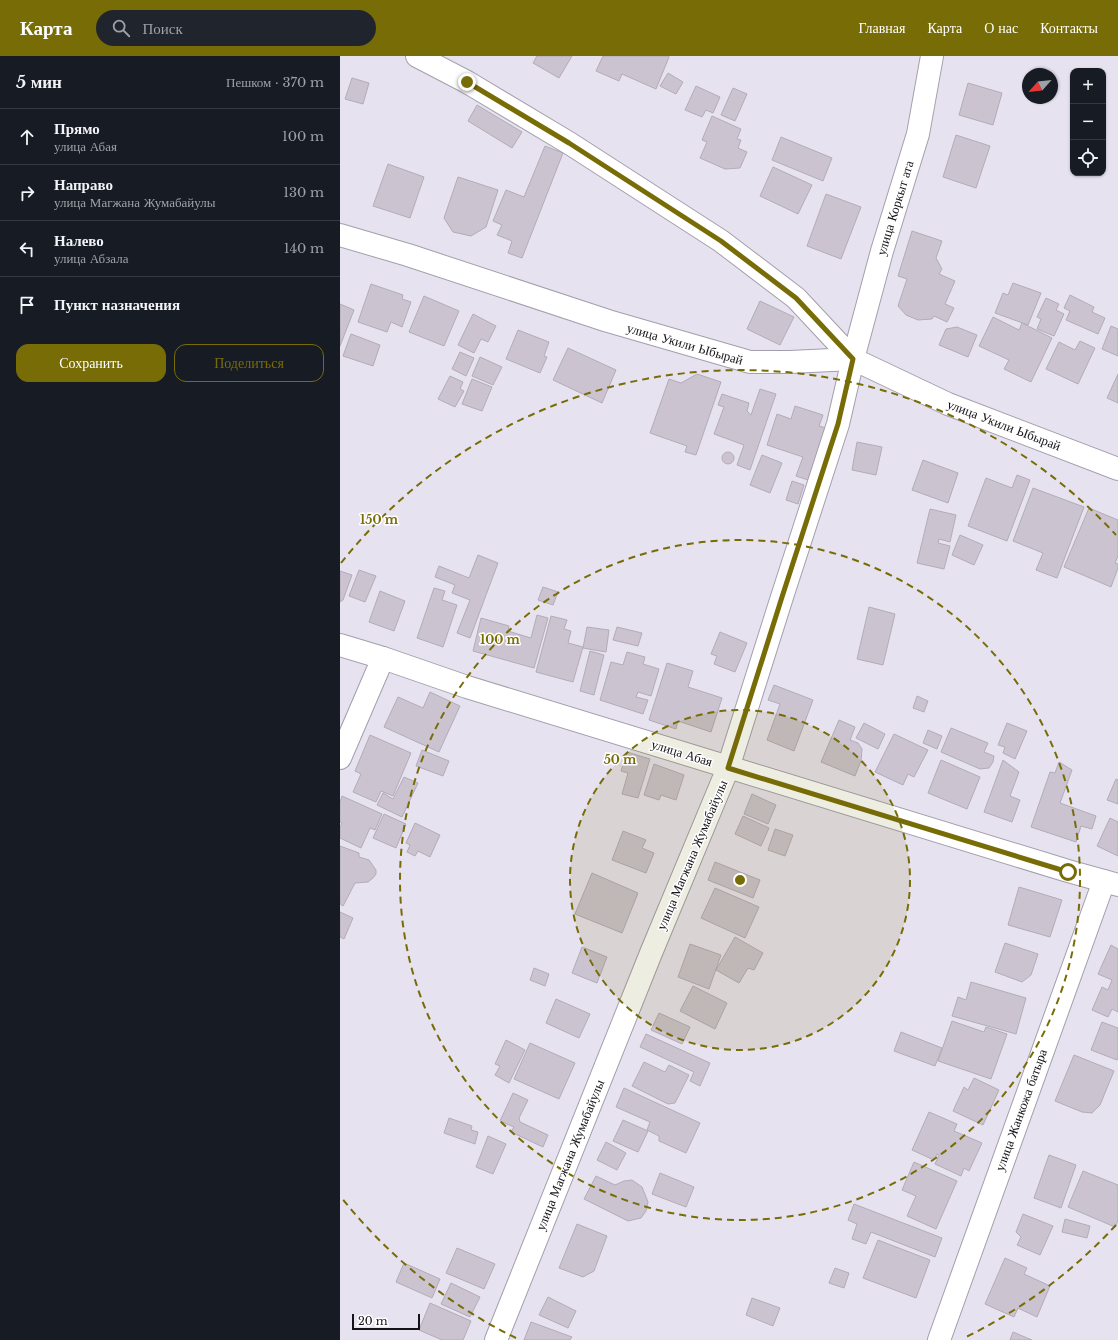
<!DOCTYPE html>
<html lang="ru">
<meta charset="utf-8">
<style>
body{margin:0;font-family:"Libre Baskerville",serif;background:#20242c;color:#f1f3f6}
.controls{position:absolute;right:12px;top:12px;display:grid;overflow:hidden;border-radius:8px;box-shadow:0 1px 3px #0004}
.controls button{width:36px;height:36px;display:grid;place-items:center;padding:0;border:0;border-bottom:1px solid #363941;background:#171b24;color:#f1f3f6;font:20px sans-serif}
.compass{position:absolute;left:682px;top:12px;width:36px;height:36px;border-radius:50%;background:#171b24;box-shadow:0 1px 3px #0004;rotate:243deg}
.scale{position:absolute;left:12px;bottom:10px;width:68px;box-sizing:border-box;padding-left:4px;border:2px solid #151318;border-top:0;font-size:11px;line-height:14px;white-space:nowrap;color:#151318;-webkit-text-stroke:3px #fff;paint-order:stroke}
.stop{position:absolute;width:12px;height:12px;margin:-9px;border:3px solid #776c06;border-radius:50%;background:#fff}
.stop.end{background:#776c06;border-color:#fff;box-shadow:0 1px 4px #0008}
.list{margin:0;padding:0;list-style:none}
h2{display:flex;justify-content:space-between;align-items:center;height:52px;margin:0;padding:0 16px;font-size:17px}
h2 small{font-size:13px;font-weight:400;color:#9ea1a6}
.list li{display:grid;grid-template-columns:26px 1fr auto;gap:12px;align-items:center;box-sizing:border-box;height:56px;padding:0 16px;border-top:1px solid #363941}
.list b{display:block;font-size:15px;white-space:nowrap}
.list p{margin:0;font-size:13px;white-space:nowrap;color:#9ea1a6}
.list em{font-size:13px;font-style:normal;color:#9ea1a6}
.actions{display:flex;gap:8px;padding:12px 16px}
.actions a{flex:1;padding:9px 0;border:1px solid #776c06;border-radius:12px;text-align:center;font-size:14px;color:#776c06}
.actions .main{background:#776c06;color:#fff}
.icon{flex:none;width:22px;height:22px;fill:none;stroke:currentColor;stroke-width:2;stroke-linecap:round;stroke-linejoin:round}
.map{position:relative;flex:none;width:778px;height:1284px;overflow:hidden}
header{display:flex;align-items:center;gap:24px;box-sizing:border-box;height:56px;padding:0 20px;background:#776c06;color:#fff}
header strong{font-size:19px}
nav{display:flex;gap:22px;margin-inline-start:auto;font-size:14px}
.search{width:280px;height:36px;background:#20242c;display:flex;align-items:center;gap:10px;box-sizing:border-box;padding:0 14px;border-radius:22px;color:#9ea1a6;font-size:15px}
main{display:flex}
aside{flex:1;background:#171b24}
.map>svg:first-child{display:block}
.building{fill:#cbc3d0;stroke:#b3abb8}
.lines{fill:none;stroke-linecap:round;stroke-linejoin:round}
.minor-casing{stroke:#a39fac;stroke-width:24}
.minor{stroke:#fff;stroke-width:22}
.route{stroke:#776c06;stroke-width:5}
.ring{fill:none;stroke:#776c06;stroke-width:2;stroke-dasharray:7 5}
.labels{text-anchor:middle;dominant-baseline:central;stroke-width:3;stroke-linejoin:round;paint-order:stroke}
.street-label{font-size:13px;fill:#151318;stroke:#fff}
.centre{fill:#776c06;stroke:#fff;stroke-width:2}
.ring-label{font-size:12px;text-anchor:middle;font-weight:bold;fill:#776c06;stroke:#fff;stroke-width:3;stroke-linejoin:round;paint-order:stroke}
</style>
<header>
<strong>Карта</strong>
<div class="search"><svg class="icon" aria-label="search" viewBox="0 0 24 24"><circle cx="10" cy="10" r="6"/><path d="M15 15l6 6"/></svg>Поиск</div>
<nav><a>Главная</a><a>Карта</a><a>О нас</a><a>Контакты</a></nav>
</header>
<main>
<aside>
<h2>5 мин<small>Пешком · 370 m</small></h2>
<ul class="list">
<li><svg class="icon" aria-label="ahead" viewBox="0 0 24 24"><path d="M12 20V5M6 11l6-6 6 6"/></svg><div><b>Прямо</b><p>улица Абая</p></div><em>100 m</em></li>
<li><svg class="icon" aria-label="right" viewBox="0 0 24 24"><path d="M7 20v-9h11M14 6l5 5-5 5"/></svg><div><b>Направо</b><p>улица Магжана Жумабайулы</p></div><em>130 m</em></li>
<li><svg class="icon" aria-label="left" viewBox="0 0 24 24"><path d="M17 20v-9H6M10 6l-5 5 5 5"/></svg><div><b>Налево</b><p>улица Абзала</p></div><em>140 m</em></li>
<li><svg class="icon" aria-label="arrive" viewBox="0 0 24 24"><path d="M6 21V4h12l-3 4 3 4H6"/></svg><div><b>Пункт назначения</b></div></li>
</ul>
<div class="actions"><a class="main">Сохранить</a><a>Поделиться</a></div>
</aside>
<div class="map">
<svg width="778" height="1284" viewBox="0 0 778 1284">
<rect width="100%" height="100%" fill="#e7e2f0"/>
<g class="building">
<path d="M197,0H232L219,22L193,7Z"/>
<path d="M263,0H329V1L316,33L282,18L279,25L256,15Z"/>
<path d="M328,17L343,26L336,38L320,30Z"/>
<path d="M12,22L29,27L23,48L5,43Z"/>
<path d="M628,27L662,37L653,69L619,59Z"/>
<path d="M356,30L380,41L373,57L366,54L362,61L345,54Z"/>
<path d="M393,32L407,38L395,65L381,59Z"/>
<path d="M137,49L182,76L172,92L128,65Z"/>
<path d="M372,60L401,73L397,83L401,84L398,92L407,96L400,112L385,113L360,102L367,86L362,84Z"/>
<path d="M616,79L650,90L636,132L603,121Z"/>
<path d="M441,81L492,102L483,125L432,104Z"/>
<path d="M205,90L223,97L182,202L168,197L172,185L157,179L162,169L153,165L166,134L184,141Z"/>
<path d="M48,108L84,121L70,162L33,150Z"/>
<path d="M433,111L472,129L458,158L420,140Z"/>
<path d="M118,121L158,134L146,171L131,180L113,176L104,162Z"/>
<path d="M486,138L521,151L501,203L467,190Z"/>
<path d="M572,175L602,185L596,202L602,213L599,218L615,225L605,248L614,252L607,266L594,260L592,263L578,264L566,259L558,250L567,223L558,220Z"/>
<path d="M673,227L701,237L688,269L655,257L663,237L668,239Z"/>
<path d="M31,228L63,239L62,243L71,246L62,271L51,266L47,276L18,266Z"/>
<path d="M730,239L754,251L752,256L765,262L758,278L726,264L730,255L724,252Z"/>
<path d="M84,240L119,255L104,290L69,276Z"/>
<path d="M706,242L719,248L716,254L724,258L714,280L697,273L701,263L697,261Z"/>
<path d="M420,245L454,261L440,289L407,273Z"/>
<path d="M0,248L14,254L0,290Z"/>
<path d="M133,258L156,270L148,286L141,283L134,297L118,289Z"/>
<path d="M653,261L679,274L682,267L712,282L691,326L664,313L669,304L639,290Z"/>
<path d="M771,270L778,273V300L762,293Z"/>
<path d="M617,271L637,279L628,301L599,289L606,273Z"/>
<path d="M178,274L209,286L204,300L207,301L200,317L166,303Z"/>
<path d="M11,278L40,289L33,310L3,300Z"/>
<path d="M740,285L755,292L738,328L706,313L719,286L735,294Z"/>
<path d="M228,292L276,314L262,347L213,324Z"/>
<path d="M120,296L134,302L126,320L112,313Z"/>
<path d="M140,301L162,311L153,329L132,320Z"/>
<path d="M357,318L381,326L356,399L345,396L347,390L310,377L329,323L341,327Z"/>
<path d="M778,318V347L767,342Z"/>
<path d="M110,320L123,326L120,333L124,335L115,351L98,343Z"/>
<path d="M132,323L152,331L142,355L122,348Z"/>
<path d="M420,333L436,338L410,414L397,409L404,389L374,378L384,351L378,349L382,338L409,347L407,355L411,359Z"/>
<path d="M455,350L483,359L479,370L486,372L468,424L456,420L463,401L427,389L437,358L451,363Z"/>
<path d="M517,386L542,391L536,419L512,414Z"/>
<circle cx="388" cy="402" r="6"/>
<path d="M422,399L442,407L430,437L410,429Z"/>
<path d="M583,404L618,417L608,447L572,434Z"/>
<path d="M677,419L690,424L667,485L628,470L646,422L672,432Z"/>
<path d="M452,425L464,429L458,448L446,444Z"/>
<path d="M693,432L744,451L717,522L696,514L703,497L673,485Z"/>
<path d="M749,452L778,464V500L775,507L778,508V512L771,531L724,511Z"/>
<path d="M590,453L616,459L610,486L599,483L598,487L610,490L604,513L577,507Z"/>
<path d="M620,479L643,489L634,509L612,499Z"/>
<path d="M138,499L158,507L130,582L117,577L130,544L112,537L115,529L95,521L99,510L129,522Z"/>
<path d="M19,514L36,520L25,546L9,540Z"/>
<path d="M0,515L12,519L3,544L0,546Z"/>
<path d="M203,531L218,536L213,549L198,544Z"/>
<path d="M94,532L105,535L102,544L117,549L103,591L77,582Z"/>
<path d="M40,535L65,545L54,575L29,566Z"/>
<path d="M529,551L555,558L543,609L517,603Z"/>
<path d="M197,559L208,562L194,612L133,595L141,562L169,570L168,575L191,582Z"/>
<path d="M211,560L227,564L224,573L231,575L228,587L243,591L233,626L196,616Z"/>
<path d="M247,571L269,574L266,596L243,592Z"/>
<path d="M277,571L302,577L298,590L273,584Z"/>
<path d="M380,576L407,587L395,616L374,608L377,600L371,598Z"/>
<path d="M250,595L264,599L254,639L240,635Z"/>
<path d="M287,596L305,601L303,608L319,613L311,640L298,636L296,641L308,644L303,658L260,644L271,606L283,609Z"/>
<path d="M327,607L353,615L348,631L382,642L371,676L338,665L336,673L309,664Z"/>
<path d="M434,629L473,644L454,695L427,684L440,648L428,644Z"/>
<path d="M90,636L120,650L99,696L44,671L58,641L83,652Z"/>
<path d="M577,640L588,645L584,656L573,652Z"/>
<path d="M499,664L515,671L510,684L518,687L522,693L521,705L515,720L481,706Z"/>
<path d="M524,667L545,678L538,693L516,682Z"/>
<path d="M667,667L687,675L675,703L663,697L665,691L658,689Z"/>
<path d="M611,672L648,687L644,696L654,700L653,706L649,712L640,713L601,696Z"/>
<path d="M588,674L602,680L597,693L583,687Z"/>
<path d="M554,678L588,694L574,721L568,718L563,729L535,716Z"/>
<path d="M30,679L71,697L53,740L41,735L36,746L13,736L21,718L15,715Z"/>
<path d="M82,694L109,705L103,720L76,710Z"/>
<path d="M287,696L310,703L298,742L282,738L288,717L281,715Z"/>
<path d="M601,704L640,721L627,753L588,737Z"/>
<path d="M663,704L679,716L670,740L680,744L672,766L644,756Z"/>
<path d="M719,706L732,714L720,747L756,760L752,773L741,770L736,786L691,771L710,716L715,717Z"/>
<path d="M314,708L344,719L336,744L321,739L319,744L304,739Z"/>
<path d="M64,721L78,727L62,761L37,749L43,737L53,743Z"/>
<path d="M776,723L778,724V748L767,744Z"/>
<path d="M412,738L436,749L428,768L404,758Z"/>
<path d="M2,740L42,758L35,774L30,772L21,792L0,782V771L2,767L0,766V746Z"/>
<path d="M44,758L66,768L56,792L33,782Z"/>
<path d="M403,760L429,772L421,790L395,778Z"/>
<path d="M770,762L778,766V800L757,790Z"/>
<path d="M75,767L100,779L90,801L78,795L75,800L67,796L70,789L66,787Z"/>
<path d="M435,773L453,779L445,800L428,794Z"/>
<path d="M283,775L306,784L302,792L314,797L306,817L272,804Z"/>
<path d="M0,790L19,797V801L29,804L36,814V818L33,822L28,826L15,827L3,850L0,848Z"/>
<path d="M375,806L420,824L413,842L368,824Z"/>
<path d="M252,817L298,837L282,877L235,858Z"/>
<path d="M679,831L722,844L710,881L668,869Z"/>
<path d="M375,832L419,851L405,882L361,862Z"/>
<path d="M0,856L13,862L4,883L0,881Z"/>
<path d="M395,881L423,897L414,914L408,912L399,927L376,914Z"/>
<path d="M665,887L698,898L691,919L682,926L655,916Z"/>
<path d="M350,888L381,899L369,933L338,921Z"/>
<path d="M771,889L778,893V956L772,953L768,961L752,954L762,931L768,934L772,924L758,918Z"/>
<path d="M242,891L267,901L257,927L232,917Z"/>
<path d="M194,912L209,918L205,930L190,924Z"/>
<path d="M631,926L686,942L676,978L612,960L618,941L626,944Z"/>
<path d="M353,930L387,947L375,973L340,955Z"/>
<path d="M216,943L250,958L239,982L206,967Z"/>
<path d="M319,957L350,971L342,988L311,974Z"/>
<path d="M612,965L644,976L646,971L667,978L651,1023L598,1005Z"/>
<path d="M762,966L778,972V1001L777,1004L751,994Z"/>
<path d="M561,976L602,992L595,1010L554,995Z"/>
<path d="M306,978L370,1007L360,1030L350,1025L354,1016L300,991Z"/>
<path d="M166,984L185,994L169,1027L155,1019L160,1010L155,1008Z"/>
<path d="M190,987L235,1007L219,1043L174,1023Z"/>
<path d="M734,999L774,1015L760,1049L752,1057L742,1056L715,1045Z"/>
<path d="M304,1006L325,1016L329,1009L349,1019L335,1047L328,1048L292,1030Z"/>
<path d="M634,1022L659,1034L643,1069L613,1055L624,1031L628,1034Z"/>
<path d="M284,1032L360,1067L346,1097L319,1085V1080L307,1074L310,1066L276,1051Z"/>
<path d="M173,1037L188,1044L179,1062L180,1066L208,1079L203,1091L171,1076L174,1071L160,1065Z"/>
<path d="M589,1056L617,1068L614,1075L642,1087L629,1115L624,1112L621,1120L595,1108L599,1099L597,1098L594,1104L572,1094Z"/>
<path d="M109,1062L132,1070L131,1074L138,1076L135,1088L104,1077Z"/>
<path d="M283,1064L308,1075L298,1096L273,1085Z"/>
<path d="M148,1080L166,1088L153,1118L136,1111Z"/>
<path d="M266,1086L286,1097L277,1114L257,1104Z"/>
<path d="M709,1099L736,1109L721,1152L694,1142Z"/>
<path d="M574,1106L617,1125L596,1173L567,1160L576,1140L562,1134Z"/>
<path d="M743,1115L778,1129V1165L775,1171L728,1151Z"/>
<path d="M320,1117L354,1131L346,1151L312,1138Z"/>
<path d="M256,1120L275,1129L284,1125L292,1124L302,1131L308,1146L306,1155L301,1162L288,1165L244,1143Z"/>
<path d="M514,1148L602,1182L595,1201L531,1176L526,1188L512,1183L517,1168L508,1164Z"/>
<path d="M683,1158L713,1170L700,1199L677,1189L681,1181L676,1176Z"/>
<path d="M725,1163L750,1170L747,1182L722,1176Z"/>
<path d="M237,1168L267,1180L254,1215L243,1221L219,1212Z"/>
<path d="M538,1184L590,1204L576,1242L523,1222Z"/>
<path d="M117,1192L155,1208L144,1233L106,1217Z"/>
<path d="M665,1202L687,1212L684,1218L710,1230L697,1261L678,1252L674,1261L645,1248Z"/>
<path d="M64,1207L100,1223L92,1242L56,1226Z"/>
<path d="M495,1212L509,1217L504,1232L489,1227Z"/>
<path d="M111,1227L140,1241L130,1261L101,1248Z"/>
<path d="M208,1241L236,1255L228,1272L199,1259Z"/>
<path d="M412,1242L440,1252L433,1270L406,1259Z"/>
<path d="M90,1247L131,1265L123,1284H102L79,1274Z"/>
<path d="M191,1266L232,1281L230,1284H184Z"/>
<path d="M673,1276L692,1284H670Z"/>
</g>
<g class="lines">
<g class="minor-casing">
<g id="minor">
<path d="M77,0L127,26L229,87L381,185L456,242L513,303"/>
<path d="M0,179L68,199L268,265L410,306H450L513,303L608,348L778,413"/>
<path d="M0,589L43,602L127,631L728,815L778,829"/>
<path d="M0,702L43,602"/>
<path d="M156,1284L311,897L388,712L442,541L498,368L513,303L542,195L578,78L592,0"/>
<path d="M599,1284L764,825"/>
</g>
</g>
<use href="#minor" class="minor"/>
</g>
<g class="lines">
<path class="route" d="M127,26L229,87L381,185L456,242L513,303L498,368L442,541L388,712L728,816"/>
</g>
<circle cx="400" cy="824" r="170" fill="#776c06" fill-opacity=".12"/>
<g class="ring">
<circle cx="400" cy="824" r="170"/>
<circle cx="400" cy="824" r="340"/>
<path d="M776 1169A510 510 0 0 1 624 1282M176 1282A510 510 0 0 1 1 1141M1 507A510 510 0 0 1 776 479"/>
</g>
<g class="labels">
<g class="street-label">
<text transform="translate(555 152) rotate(-73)">улица Коркыт ата</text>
<text transform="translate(345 288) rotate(16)">улица Укили Ыбырай</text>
<text transform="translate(664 369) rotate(21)">улица Укили Ыбырай</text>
<text transform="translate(342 697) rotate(17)">улица Абая</text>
<text transform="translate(352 799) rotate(-67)">улица Магжана Жумабайулы</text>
<text transform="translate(681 1054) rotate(-70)">улица Жанкожа батыра</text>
<text transform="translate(230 1099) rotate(-68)">улица Магжана Жумабайулы</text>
</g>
</g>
<circle cx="400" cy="824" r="6" class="centre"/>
<g class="ring-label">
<text x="39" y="468">150 m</text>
<text x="160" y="588">100 m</text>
<text x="280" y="708">50 m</text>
</g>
</svg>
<div class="controls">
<button>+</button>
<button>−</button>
<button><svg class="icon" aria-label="locate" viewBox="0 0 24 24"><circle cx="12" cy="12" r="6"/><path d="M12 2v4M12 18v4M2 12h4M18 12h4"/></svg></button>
</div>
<svg class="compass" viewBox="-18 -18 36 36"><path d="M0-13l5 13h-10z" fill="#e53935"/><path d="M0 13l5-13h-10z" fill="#9ea1a6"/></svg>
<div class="scale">20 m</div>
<div class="stop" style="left:728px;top:816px"></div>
<div class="stop end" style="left:127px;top:26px"></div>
</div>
</main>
